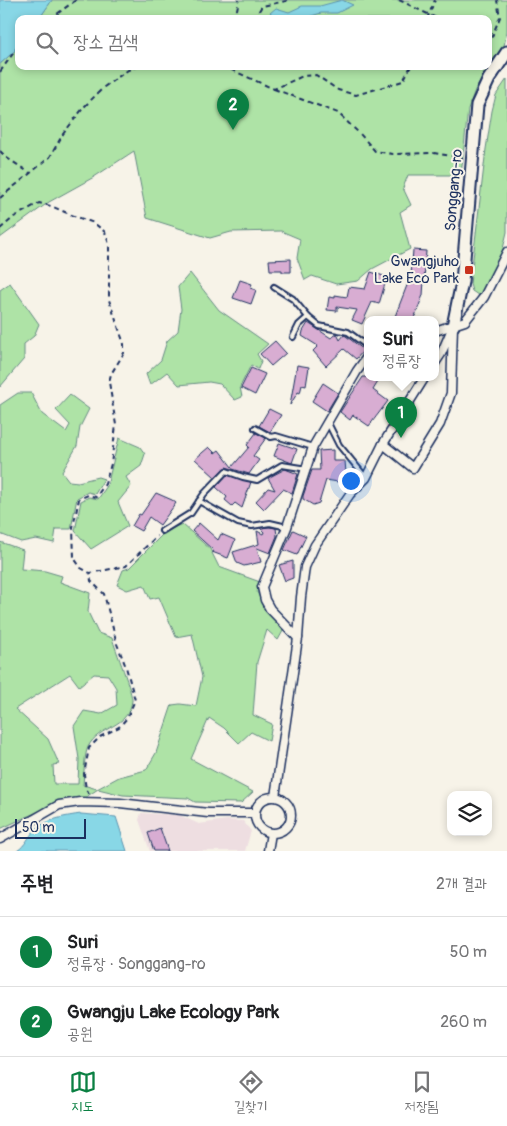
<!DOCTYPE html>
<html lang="ko">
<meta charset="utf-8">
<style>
body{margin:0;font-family:Pangolin,"Poor Story",sans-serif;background:#f6f6f6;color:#202124}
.controls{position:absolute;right:15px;bottom:15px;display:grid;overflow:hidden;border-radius:10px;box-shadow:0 2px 8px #0003}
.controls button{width:45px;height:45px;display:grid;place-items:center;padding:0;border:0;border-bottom:1px solid #e0e0e0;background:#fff;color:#202124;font:25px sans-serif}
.scale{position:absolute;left:15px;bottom:12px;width:71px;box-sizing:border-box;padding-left:5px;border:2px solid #1b2f5e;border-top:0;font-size:14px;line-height:18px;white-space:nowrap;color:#1b2f5e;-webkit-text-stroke:4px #f7f3e8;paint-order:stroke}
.you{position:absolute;left:350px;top:480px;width:18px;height:18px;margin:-12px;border:4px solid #fff;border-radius:50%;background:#1a73e8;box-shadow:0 0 0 8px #1a73e833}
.badge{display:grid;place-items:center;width:32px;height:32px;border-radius:50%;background:#0b8043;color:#fff;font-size:16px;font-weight:700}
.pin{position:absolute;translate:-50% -41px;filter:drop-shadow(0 1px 2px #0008)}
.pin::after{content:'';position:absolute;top:26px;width:18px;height:15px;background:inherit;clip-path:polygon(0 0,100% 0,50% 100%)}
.popup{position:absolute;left:364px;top:316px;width:75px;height:65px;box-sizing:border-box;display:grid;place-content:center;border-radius:10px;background:#fff;filter:drop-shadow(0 1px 4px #0005);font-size:16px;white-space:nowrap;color:#757577}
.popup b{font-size:19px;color:#202124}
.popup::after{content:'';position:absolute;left:50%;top:100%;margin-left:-10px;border:10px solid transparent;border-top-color:#fff}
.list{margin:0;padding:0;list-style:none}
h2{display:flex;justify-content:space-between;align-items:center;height:65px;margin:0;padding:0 20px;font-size:21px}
h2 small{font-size:16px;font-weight:400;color:#757577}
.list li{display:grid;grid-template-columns:32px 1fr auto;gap:15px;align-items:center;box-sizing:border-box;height:70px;padding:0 20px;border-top:1px solid #e0e0e0}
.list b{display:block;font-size:19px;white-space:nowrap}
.list p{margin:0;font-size:16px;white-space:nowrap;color:#757577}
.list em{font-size:16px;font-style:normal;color:#757577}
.icon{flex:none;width:28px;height:28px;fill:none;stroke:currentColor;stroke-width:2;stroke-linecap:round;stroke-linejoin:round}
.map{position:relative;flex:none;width:507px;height:851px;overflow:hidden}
.search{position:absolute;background:#fff;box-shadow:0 2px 8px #0003;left:15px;right:15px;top:15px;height:55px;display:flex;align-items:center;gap:12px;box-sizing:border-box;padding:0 18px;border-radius:10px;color:#757577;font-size:19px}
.sheet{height:205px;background:#fff}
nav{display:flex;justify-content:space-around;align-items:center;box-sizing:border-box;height:70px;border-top:1px solid #e0e0e0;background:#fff;font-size:14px;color:#757577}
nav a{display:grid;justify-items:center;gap:2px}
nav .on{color:#0b8043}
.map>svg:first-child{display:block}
.built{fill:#eedee1}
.green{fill:#aee3a6;stroke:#648982;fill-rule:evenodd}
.water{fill:#88d7e6;stroke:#5c94b0}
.building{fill:#d8add2;stroke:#1b2f5e}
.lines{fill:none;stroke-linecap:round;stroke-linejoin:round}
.service-casing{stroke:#1b2f5e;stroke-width:8}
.minor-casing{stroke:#1b2f5e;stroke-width:11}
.secondary-casing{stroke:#1b2f5e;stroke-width:15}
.path{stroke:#1b2f5e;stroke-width:2;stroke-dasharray:5 4;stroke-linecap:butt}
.service{stroke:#f7f3e8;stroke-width:4}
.minor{stroke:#f7f3e8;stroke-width:8}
.secondary{stroke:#f7f3e8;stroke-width:11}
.poi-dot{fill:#c8321e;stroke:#f7f3e8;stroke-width:2}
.labels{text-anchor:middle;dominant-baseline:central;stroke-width:4;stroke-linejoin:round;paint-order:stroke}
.street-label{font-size:15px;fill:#1b2f5e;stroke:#f7f3e8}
.poi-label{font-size:15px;fill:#1b2f5e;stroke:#f7f3e8;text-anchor:end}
</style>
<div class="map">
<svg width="507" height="851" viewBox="0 0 507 851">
<rect width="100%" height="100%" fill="#f7f3e8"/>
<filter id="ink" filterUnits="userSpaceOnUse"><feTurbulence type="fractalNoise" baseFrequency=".02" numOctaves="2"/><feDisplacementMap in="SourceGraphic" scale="10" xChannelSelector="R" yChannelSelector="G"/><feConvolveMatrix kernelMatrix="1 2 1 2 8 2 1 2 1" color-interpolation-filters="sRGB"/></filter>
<g filter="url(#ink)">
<path class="built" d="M141,813L179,815L199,824L227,820L243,821L251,831L245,851H150L139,820Z"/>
<g class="green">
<path d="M52,0H507V31L503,51L489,67L475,90L468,109L461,175H408L403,188L411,205L400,212L410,249L372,269L358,281L336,284L312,276L305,280L297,258L300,239L281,231L231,232L210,238L147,218L134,151L94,177L49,202L0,238V64L19,47V66H488V19H39Z"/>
<path d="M507,79V232L502,253L481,297L472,291L470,284L486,149L492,111L496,95Z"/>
<path d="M190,273L219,310L268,344L257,354L261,361L258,369L251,365L240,387L242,397L235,400L220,384L209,382L179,385L167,372L150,385L146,374L161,360L167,341L178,331L181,309L178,287Z"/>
<path d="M10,283L39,324L34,336L24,344V359L0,387V290Z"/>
<path d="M18,393H31L42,414L66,432L70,425L56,410L70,395L89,409L80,427L77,446L62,472L69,481L78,482L98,477L104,479L95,494L88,492L77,498L71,529H56L54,543L36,539L21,542L0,534V405Z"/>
<path d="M119,438L140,447L145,454L141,466L126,477L131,486L118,502L128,526L91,549L75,531L81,501L89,497L98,499L107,486Z"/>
<path d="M182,524L210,549L219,567L260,582L257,592L264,606L283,631L278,640L267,630L257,662L253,715L272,724L269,741L251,732L239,743L224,728L209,718L191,759L253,792L241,803L195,802L188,798L123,795L98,789L83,799L61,801L0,829V542L23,550L21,569L45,571L62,576L60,582L90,593L88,612L98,633L112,638C115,648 133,694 132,701C128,729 99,725 88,747C84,755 84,776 83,785L97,789L119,777L146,770L156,753L172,705L180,704L196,706L202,677L192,634L176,637L159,597L150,599L144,585L127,590L117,585L123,570L129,568L166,531ZM70,674L79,686L94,674L108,675L116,688L117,705L101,714L84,711L74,726L79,759L78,784H54L53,765L59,764L48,739L15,709Z"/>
</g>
<g class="water">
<path d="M0,0H52L39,19H19V47L0,64Z"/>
<path d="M342,0L353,5L337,13H321L302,19H271L270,13L276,8L289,12L302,6H320Z"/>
<path d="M81,814L116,817L127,851H17C26,845 28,837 35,830C46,819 67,816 81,814Z"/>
</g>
<g class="building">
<path d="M413,250L426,251L423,295L414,319H394L411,275Z"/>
<path d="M291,259V272H282V270H270L269,260Z"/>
<path d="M371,272L387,277L379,304L372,302L362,324L352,320L357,310L337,307V311L327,310L329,297L335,298V295L347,297L349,287L365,289Z"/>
<path d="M240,280L252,284L250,288L256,290L251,304L233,298Z"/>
<path d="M308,323L331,338L337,334L340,340L344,335L346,336L364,350L356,359L344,349L326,366L313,351L318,346L302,336L303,331Z"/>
<path d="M275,341L286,353L271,366L260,354Z"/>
<path d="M297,365L309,367L306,386L302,385L300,393L298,392L290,405Z"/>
<path d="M251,368L265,374L255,395L241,388Z"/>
<path d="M363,377H381L373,390L388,401L369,426L353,415L350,420L340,412Z"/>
<path d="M323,383L338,393L327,411L312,401Z"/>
<path d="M269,409L281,415L270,432L259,426Z"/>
<path d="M256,433L266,438L253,456L259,460L249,474L226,467L215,477L195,459L209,447L215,453L219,450L232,467L249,447L247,445Z"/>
<path d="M279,443L297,449L292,463L274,456Z"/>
<path d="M333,450V461H345L346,473L344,483L326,480L319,503L313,505L303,499V496L312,470H320L319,451Z"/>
<path d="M285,469L298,474L292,493L283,489L264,509L256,501L268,488L275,490L268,478Z"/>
<path d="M227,475L251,482L242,508L235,503L232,506L225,500L227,497L216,487Z"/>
<path d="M156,493L172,500L176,503L160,525L149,517L141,531L132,526L139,514L141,515Z"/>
<path d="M199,523L218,540L221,534L235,540L228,558L212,552L213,550L192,531Z"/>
<path d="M269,527L276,528L277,536L270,553L257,548L261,562L244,566L237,563L233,552L259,544L257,531L263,534L264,532L260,528Z"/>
<path d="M293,530L306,536L297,555L284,550Z"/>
<path d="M293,561V578L285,581L279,565Z"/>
<path d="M160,828L168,851H154L148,833Z"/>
</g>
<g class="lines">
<g class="service-casing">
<g id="service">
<path d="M274,287L293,299L308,317L319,326L348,332L367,346"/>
<path d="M293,337L299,325L308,317"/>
<path d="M328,423L339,445L366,478"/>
<path d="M255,428L271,437L276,436L313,447"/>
<path d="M199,501L238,523L252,526L270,523L287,527"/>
<path d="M162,531L191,513L204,494L226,471L243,477L257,480L282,465L307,469"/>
</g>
</g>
<g class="minor-casing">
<g id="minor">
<path d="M435,331L465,321L484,297L507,252"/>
<path d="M435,363L441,354L451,331"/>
<path d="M383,444L413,468L440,424L451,393L453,326"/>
<path d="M298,638L270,609L265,600L262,587L287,527L313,447L357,371L367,357"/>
<path d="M275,797L298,638L301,597L305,567L315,545L350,494L366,478L383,444L425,377"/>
<circle cx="273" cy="815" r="18"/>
<path d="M0,839L59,805L80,802L120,803L208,813H255"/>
<path d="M268,851L271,833"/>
</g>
</g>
<g class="secondary-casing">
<path id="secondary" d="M453,326L462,282L477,105L489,79L507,52"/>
</g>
<g class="path">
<path d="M399,0L438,19"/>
<path d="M50,19L76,0"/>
<path d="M235,19L239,0"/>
<path d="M254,19L262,6L291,0"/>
<path d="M427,19L435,0"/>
<path d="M488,46L500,17L497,0"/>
<path d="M223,66L274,89L303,76L316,75L338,90L356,95L403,81L411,66"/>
<path d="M0,72L19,45"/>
<path d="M274,89L338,113L360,134L375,151L393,154L434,153L463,158"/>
<path d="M0,151L7,158L30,173"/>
<path d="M0,198L50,157L63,134L84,107L104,87L128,70L138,66"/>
<path d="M0,229L14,217L39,203L51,206L74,216L94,223L105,232L109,244V300L124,344V353L111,374L109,382L116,425L111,464L105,484L96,497L88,495L79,499L73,527L74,558L81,568L90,573L126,566L157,536"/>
<path d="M89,794L86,790L84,774L89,748L100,737L119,727L127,718L135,700L126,667L117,644L104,594L91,581L90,574"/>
</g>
<use href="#service" class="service"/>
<use href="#minor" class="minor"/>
<use href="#secondary" class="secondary"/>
</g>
</g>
<rect class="poi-dot" x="464" y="265" width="10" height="10" rx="2.5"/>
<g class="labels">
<g class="street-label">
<text transform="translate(454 190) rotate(-85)">Songgang-ro</text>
</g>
<g class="poi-label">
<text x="459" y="261">Gwangjuho<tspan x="459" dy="17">Lake Eco Park</tspan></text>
</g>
</g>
</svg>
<div class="controls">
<button><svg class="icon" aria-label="layers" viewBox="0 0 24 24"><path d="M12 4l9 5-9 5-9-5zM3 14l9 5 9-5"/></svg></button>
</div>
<div class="scale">50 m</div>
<div class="you"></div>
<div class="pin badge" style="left:401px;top:438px">1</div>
<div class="popup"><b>Suri</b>정류장</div>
<div class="pin badge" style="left:233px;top:130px">2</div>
<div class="search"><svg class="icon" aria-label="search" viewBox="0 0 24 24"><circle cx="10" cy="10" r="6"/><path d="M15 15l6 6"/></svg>장소 검색</div>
</div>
<section class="sheet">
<h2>주변<small>2개 결과</small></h2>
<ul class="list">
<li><span class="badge">1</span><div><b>Suri</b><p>정류장 · Songgang-ro</p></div><em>50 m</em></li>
<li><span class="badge">2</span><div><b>Gwangju Lake Ecology Park</b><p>공원</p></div><em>260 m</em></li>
</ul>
</section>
<nav>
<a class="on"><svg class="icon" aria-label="map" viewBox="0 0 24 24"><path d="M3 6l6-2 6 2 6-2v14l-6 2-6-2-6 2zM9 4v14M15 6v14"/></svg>지도</a>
<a><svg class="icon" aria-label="directions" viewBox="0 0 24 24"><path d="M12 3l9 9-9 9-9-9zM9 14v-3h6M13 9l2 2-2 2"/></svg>길찾기</a>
<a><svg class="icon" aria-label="saved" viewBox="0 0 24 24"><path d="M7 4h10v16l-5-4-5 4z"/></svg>저장됨</a>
</nav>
